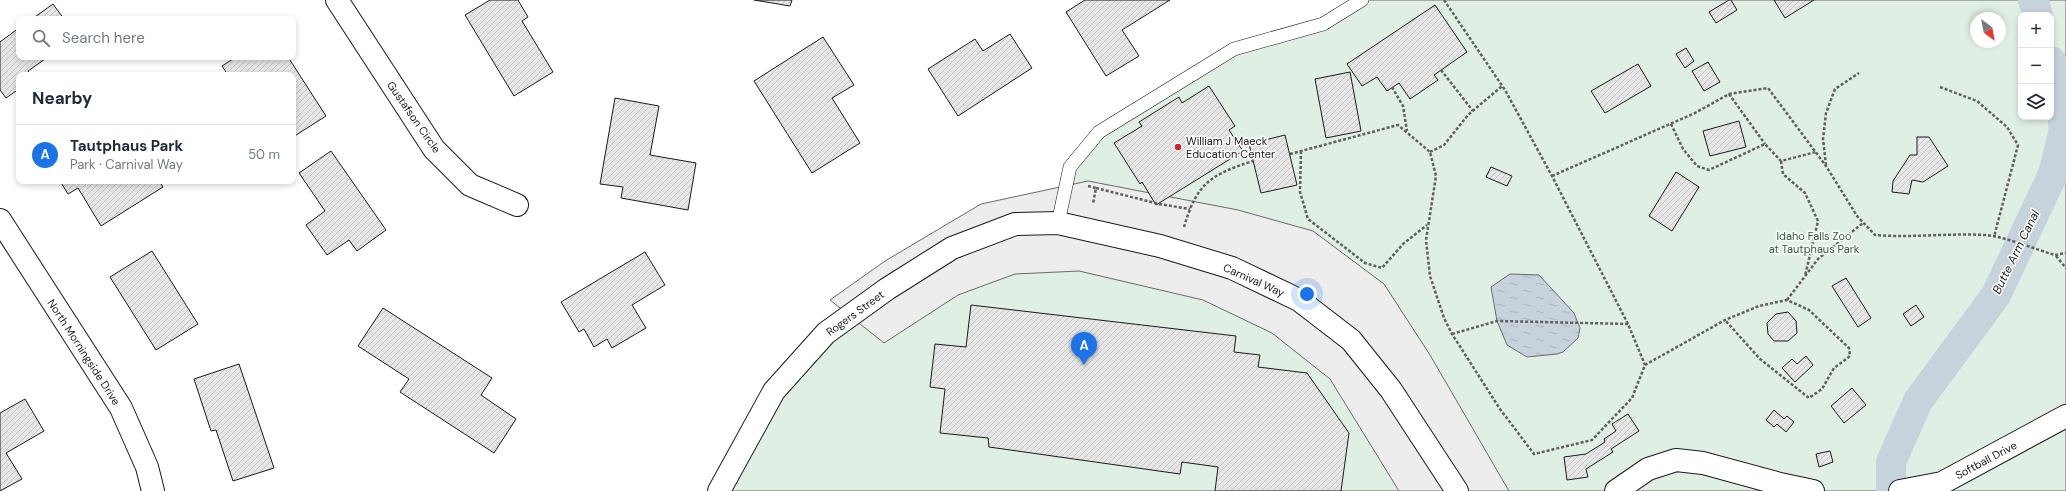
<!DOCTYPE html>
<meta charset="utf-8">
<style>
body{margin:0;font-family:"DM Sans",sans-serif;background:#f2f2f3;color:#1f2937}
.controls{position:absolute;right:12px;top:12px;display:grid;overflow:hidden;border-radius:8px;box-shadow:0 2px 6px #0003}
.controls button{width:36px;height:36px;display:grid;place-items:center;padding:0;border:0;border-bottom:1px solid #e0e1e3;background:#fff;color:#1f2937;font:20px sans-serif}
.compass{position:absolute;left:1970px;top:12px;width:36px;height:36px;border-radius:50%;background:#fff;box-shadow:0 2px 6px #0003;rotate:148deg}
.you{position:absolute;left:1307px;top:294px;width:14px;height:14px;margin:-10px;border:3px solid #fff;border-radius:50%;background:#1a73e8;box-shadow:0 0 0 6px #1a73e833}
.badge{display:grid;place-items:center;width:26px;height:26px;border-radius:50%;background:#1a73e8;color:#fff;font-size:13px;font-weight:700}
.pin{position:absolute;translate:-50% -33px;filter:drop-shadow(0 1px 2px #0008)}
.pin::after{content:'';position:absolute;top:21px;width:14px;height:12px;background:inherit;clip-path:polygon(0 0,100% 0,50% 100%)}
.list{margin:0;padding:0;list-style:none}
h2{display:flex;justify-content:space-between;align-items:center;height:52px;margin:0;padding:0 16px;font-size:17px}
h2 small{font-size:13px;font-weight:400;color:#747a83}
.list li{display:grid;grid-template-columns:26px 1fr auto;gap:12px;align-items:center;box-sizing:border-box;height:60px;padding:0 16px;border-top:1px solid #e0e1e3}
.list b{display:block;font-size:15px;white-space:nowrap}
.list p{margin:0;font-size:13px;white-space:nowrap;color:#747a83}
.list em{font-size:13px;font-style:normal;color:#747a83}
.icon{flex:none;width:22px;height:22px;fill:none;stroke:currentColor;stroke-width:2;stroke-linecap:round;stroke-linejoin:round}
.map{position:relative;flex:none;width:2066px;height:491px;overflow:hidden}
.search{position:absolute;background:#fff;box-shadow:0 2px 6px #0003;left:16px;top:16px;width:280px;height:44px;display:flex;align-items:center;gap:10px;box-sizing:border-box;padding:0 14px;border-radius:8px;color:#747a83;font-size:15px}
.panel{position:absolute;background:#fff;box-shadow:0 2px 6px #0003;left:16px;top:72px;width:280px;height:112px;border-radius:8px}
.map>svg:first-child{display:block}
.green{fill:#e0efe3;stroke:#6a6a6a;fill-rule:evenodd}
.parking{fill:#ededed;stroke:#6a6a6a}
.water{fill:url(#water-ripples);stroke:#6a6a6a}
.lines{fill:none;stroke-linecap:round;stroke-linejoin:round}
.canal{stroke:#c6d2dc;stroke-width:30}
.building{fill:url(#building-hatch);stroke:#1a1a1a}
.lane-casing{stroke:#1a1a1a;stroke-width:14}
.street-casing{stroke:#1a1a1a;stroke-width:24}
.path{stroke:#5f5f5f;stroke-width:2.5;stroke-dasharray:3 2;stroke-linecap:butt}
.lane{stroke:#fff;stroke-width:13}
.street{stroke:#fff;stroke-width:22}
.poi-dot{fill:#c62828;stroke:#fff;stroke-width:1.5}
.labels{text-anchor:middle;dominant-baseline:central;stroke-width:3;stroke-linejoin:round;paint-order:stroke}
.street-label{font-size:11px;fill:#1a1a1a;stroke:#fff}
.poi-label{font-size:11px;fill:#1a1a1a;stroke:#fff;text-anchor:start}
.park-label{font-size:11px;fill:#2b5a34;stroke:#fff}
.water-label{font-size:12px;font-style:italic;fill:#1a1a1a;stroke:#fff}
</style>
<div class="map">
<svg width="2066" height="491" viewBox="0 0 2066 491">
<defs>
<pattern id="water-ripples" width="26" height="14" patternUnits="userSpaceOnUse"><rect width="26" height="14" fill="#c6d2dc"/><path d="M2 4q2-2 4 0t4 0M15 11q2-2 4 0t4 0" fill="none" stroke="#aab4bc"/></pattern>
<pattern id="building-hatch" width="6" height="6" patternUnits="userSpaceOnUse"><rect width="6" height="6" fill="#e6e6e6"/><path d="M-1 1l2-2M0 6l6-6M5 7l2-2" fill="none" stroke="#c5c5c5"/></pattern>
</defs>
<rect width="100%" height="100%" fill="#fff"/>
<path class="green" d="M1362,0H2066V491H719L826,333L1058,223L1070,167L1099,132L1234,49L1323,24ZM2021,15H2051V117H2021ZM1976,18H2000V42H1976Z"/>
<path class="parking" d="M1088,181L1238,210L1313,231L1384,284L1430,355L1509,491H1399L1330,379L1272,333L1203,300L1079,271L1015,274L958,295L884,343L830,300L885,261L981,204Z"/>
<path class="water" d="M1510,274L1539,275L1574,313L1580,328L1578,338L1563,352L1557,354L1527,357L1507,345L1497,321L1491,287Z"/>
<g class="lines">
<g class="canal">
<path d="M2033,0L2038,15"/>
<path d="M1891,491V462L1918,401L1996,295L2053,174L2064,130L2058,85L2051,61"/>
</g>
</g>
<g class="building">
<path d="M490,0H518L528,17L522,21L553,72L514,96L465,15Z"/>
<path d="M754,0H792L790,6Z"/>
<path d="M1085,0H1170L1122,30L1139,56L1106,76L1066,12Z"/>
<path d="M1729,0H1731L1737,10L1716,23L1709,12Z"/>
<path d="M1774,0H1814L1785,18Z"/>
<path d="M53,4L64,19H32Z"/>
<path d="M1435,5L1467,52L1434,75L1438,80L1410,99L1399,83L1387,91L1377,77L1362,86L1347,64Z"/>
<path d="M19,28V57H48L28,71L30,75H19V89L6,98L0,90V42Z"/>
<path d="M1010,34L1032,68L958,116L928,69L975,39L983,51Z"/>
<path d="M823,37L854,85L832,98L860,143L812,173L754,81Z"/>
<path d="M1686,48L1694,61L1685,68L1676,54Z"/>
<path d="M236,57H288L326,116L293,137V75H228L222,66Z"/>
<path d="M1708,62L1720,82L1704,91L1692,71Z"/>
<path d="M1638,64L1651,86L1605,113L1591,91Z"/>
<path d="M1350,72L1361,131L1326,138L1315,79Z"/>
<path d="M1209,86L1235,126L1229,130L1243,151L1156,205L1142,182L1140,184L1114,143L1142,126L1139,122L1179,97L1182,103Z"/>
<path d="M615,98L659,106L650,155L696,163L688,210L621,198L623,187L600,184Z"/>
<path d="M1739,121L1746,147L1710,156L1703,131Z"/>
<path d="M1285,135L1297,185L1261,193L1249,144Z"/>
<path d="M1917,137H1929L1948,166L1923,182L1912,180L1909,194L1892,192L1893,181L1910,155H1917Z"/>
<path d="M331,151L386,230L357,251L349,240L327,255L306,225L325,211L299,173Z"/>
<path d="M1491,167L1512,176L1507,186L1486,177Z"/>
<path d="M1676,172L1699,187L1672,231L1649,216Z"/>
<path d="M60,181H159L163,187L101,226L78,188L68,194Z"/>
<path d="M152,251L198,324L156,350L110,277Z"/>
<path d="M645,252L665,285L632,305L646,328L612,348L607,339L594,347L584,329L579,332L561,302Z"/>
<path d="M1846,278L1871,318L1858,327L1832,286Z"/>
<path d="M971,305L1236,336L1234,352L1260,355L1258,367L1307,373L1349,433L1341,491H1215L1218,467L1182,462L1180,474L989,447L988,438L940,433L945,389L930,387L935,344L966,347Z"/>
<path d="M1916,305L1924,317L1911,326L1903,314Z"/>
<path d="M383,308L492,378L481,395L516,419L494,453L400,392L409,379L358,346Z"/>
<path d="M1788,312L1796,321L1797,333L1788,341H1774L1768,334L1767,323L1776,314Z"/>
<path d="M1806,356L1813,365L1795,382L1782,368L1792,359L1797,364Z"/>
<path d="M239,364L274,468L233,481L216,430L211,431L194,379Z"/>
<path d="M1852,388L1866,405L1844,423L1831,406Z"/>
<path d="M25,399L44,431L6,453L22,479L0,491V413Z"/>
<path d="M1774,410L1784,419L1787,416L1794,422L1786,432L1777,424L1774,427L1766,420Z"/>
<path d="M1628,414L1639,431L1611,449L1613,452L1586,469L1588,477L1567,480L1564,457L1586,454L1605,442L1604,439L1616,431L1612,424Z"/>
<path d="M1830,451L1833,462L1819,467L1816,454Z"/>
</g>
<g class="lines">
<g class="lane-casing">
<path id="lane" d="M1058,223L1070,167L1099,132L1234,49L1323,24L1362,0"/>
</g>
<g class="street-casing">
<g id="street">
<path d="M337,0L434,149L470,185L517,205"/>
<path d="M0,220L121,408L147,467L153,491"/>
<path d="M719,491L774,391L826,333L887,289L952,248L1015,224L1058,223L1160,246L1232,268L1299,300L1351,340L1391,390L1457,491"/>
<path d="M1616,491L1648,469L1676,460L1703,463L1780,484L1813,491"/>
<path d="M1900,491L1942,483L2066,416"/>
</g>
</g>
<g class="path">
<path d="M1444,0L1505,90L1552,176L1628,324L1645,365"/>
<path d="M1441,70L1473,111"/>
<path d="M1392,87L1403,106L1407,131"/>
<path d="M1940,87L1977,101L2007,127L2018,145L1994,237"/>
<path d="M1729,94L1765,144"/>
<path d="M1671,124L1683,149L1697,166L1709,170L1765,144L1781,161L1816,152"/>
<path d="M1301,151L1300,192L1308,219L1365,263L1382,268L1403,244L1427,225"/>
<path d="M1430,152L1444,145L1468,115L1502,86"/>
<path d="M1290,154L1398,125L1430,152L1436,176L1426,240L1430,276L1444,318L1452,334L1500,409L1534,454L1592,440L1632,398L1645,365L1725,320L1759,306L1787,300L1809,310L1849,348L1850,356L1834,368L1822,389L1809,398L1760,359L1725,320"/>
<path d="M1781,161L1783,174L1805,193L1818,221L1805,276"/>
<path d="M1826,165L1823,139L1826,113L1835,89L1859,73"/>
<path d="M1552,176L1695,113L1729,94L1768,88L1826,166L1857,216L1875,235C1912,238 1948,233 1985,235C2007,237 2034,249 2055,255L2066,253"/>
<path d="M1088,186L1096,188L1093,204"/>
<path d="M1096,188L1159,204L1190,209"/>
<path d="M1184,227C1197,183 1210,175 1253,161"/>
<path d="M2056,256L2066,268"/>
<path d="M1787,300L1818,259L1863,223"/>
<path d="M1452,334L1497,321L1628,324"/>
</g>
<use href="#lane" class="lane"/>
<use href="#street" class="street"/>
</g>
<circle class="poi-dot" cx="1178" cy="147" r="4"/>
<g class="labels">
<g class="street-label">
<text transform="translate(414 117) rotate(55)">Gustafson Circle</text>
<text transform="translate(1254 280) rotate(24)">Carnival Way</text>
<text transform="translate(855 313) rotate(-36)">Rogers Street</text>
<text transform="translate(84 352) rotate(57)">North Morningside Drive</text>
<text transform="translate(1986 460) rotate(-28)">Softball Drive</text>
</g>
<g class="poi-label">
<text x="1186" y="141">William J Maeck<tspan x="1186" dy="13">Education Center</tspan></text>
</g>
<g class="park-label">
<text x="1814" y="236">Idaho Falls Zoo<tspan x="1814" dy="13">at Tautphaus Park</tspan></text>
</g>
<g class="water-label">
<text transform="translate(2016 252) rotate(-64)">Butte Arm Canal</text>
</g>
</g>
</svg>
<div class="controls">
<button>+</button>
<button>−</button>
<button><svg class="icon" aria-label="layers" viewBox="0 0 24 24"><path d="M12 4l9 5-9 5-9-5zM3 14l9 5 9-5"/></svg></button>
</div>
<svg class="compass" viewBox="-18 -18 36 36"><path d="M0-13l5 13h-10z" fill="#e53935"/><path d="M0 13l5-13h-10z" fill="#747a83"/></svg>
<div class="you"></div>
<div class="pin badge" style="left:1084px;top:365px">A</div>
<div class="search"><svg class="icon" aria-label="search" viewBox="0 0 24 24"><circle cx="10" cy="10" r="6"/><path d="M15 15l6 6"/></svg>Search here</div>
<section class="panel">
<h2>Nearby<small></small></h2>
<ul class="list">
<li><span class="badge">A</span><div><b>Tautphaus Park</b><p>Park · Carnival Way</p></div><em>50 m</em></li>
</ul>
</section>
</div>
